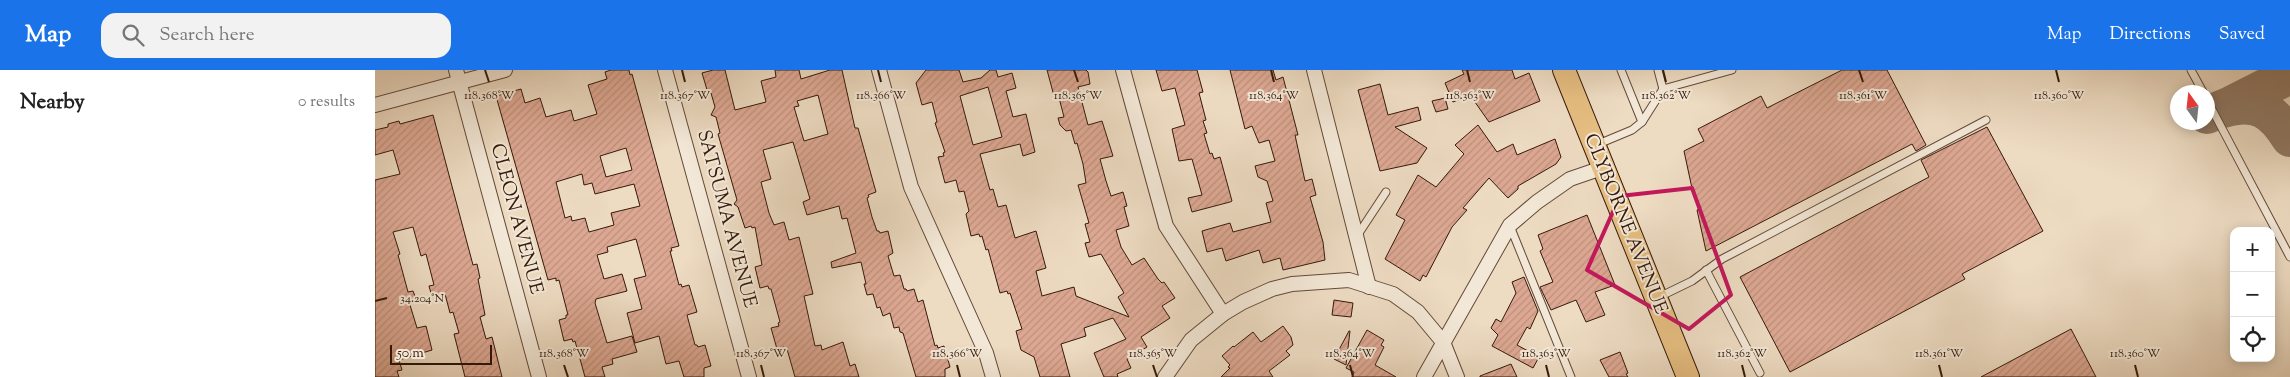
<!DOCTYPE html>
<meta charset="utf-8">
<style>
body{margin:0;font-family:"Sorts Mill Goudy",serif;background:#f2f2f2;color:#222}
.controls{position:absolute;right:15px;bottom:15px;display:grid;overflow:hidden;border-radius:10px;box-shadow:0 2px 12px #0003}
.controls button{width:45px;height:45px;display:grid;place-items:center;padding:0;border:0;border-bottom:1px solid #e0e0e0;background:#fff;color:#222;font:25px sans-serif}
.compass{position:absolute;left:1795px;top:15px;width:45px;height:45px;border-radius:50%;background:#fff;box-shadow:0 2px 12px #0003;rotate:345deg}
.scale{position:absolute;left:15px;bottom:12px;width:102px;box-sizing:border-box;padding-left:5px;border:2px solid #35190b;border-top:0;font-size:14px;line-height:18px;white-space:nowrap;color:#35190b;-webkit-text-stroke:4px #f3e8d7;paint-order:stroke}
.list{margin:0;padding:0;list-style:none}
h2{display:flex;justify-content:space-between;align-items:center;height:65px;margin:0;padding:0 20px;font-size:21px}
h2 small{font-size:16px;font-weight:400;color:#767676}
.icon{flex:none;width:28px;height:28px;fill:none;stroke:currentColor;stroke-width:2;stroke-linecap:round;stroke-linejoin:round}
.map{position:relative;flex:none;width:1915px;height:307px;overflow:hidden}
header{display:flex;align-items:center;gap:30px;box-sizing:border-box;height:70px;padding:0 25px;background:#1a73e8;color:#fff}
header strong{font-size:24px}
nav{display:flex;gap:28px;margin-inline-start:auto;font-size:18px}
.search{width:350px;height:45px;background:#f2f2f2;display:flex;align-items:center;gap:12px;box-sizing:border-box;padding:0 18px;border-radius:15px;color:#767676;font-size:19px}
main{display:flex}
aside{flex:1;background:#fff}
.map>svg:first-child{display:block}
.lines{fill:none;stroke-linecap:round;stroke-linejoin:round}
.taxiway{stroke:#917a66;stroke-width:38}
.building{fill:url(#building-hatch);stroke:#35190b;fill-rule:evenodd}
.lane-casing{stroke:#634a39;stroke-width:9}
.street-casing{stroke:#634a39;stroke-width:16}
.primary-casing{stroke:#35190b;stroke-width:24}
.lane{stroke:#f3e8d7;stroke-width:7}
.street{stroke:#f3e8d7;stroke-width:14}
.primary{stroke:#e6be81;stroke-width:22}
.marked{fill:none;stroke:#c2185b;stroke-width:4;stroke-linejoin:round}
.ticks{fill:none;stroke:#35190b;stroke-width:2}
.labels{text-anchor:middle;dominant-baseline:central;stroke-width:4;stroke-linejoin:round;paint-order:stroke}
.street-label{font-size:19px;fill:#35190b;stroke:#f3e8d7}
.ticks-label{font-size:12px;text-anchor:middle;fill:#35190b;stroke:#f3e8d7;stroke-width:4;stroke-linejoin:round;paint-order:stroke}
</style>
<header>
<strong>Map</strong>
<div class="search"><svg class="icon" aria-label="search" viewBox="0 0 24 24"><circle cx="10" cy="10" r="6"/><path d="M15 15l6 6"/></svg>Search here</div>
<nav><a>Map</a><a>Directions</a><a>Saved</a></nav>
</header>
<main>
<aside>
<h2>Nearby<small>0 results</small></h2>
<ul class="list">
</ul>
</aside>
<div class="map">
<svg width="1915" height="307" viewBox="0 0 1915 307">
<defs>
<pattern id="building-hatch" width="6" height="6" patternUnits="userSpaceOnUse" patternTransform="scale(1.25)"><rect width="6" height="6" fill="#dda893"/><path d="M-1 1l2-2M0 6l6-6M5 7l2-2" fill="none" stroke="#be907d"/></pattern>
</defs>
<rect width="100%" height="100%" fill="#eddbc2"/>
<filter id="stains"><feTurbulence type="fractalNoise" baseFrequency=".004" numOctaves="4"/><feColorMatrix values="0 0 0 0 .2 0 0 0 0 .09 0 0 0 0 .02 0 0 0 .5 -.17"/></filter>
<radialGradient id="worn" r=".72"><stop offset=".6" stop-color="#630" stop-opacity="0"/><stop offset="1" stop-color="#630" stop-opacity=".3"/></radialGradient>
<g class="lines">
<g class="taxiway">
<path d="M1848,39C1881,29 1898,40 1915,68"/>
<path d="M1832,45L1856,35L1915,5"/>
</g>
</g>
<g class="building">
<path d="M236,0H254L255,5L257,4L304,176L296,178L297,181H295L304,215L306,214L307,217L314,215L322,242L312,245L320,275H322L323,277L330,275L336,296L329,298V307H309L304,291L291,294L284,266L260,273L252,243L267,239L259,209L271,206L261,169L232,177L233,182L222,185L229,209L247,204L252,221L221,229L220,233L232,273L257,266L262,282L237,289L238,294L227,297L230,307H210L200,271L198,272L197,269L189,271L184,250L191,248V245H193L184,210L181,211V208L173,210L121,26L146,19L150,33L165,28L171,47L196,40L199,51L222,44L213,15L232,9L230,2ZM251,78L257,100L231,107L225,86ZM207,104L209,115L217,113L220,124L259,114L265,136L236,143L239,155L214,162L210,148L197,151L196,146L190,148L181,112Z"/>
<path d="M338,0H350L360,40L391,32L386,11L401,7L400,0H424L426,9L455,0H467L480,58H483L501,122L493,125L494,127L492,128L497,147L502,161H504L505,163L513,161L518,183L513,186L519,206L525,205L529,219H531L532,221L539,219L543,232L548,230L560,276L562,275L563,278L569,276L575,297L570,299V307H541L528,263L525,262L524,257L519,258L515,243L508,246L505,237L502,238L498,224L492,225L489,214H491L486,192L457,198L456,192L481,183L472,148L467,149L464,136L432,145L428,132L435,129L418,72L388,80L396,109L386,112L394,143L399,155L409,152L414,170L424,167L438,224L429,226L440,276L446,275L447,280L468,272L475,296L480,294L484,307H420L412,279H410L409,277L402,279L396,258L404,256L403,253L405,252L396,219H394L393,216L385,218L380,197L387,195L380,157L377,158L376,156L370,158L363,137L359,134L362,130L343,64L345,63L341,47L336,45L340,37L336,23H333L327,3ZM443,25L453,64L429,71L419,37L424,36L422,31Z"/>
<path d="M551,0H584L588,12L606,8L615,0H621L623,7L637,3L641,18L631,21L638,47L651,44L660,82L648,86L645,74L605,84L615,120L618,119L623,137L631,135L640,168L661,161L671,198L661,201L667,226L699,217L701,226L754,247L743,227L749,223L726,184L714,187L710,173L715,172L710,154L714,153L703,115L711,113L708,94L702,73L700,74L696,60L691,61L685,55L683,48L689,47L683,24L679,26L672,0H711L713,2L715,14L703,17L713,55L727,51L738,86L725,89L731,111L736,126L748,122L752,136L749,137L754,156L741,160L746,177L757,195L769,188L783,209L787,213L789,212L800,228L787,236L795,248L766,267L772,277L752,289L756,298L742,304L743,307H729L719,283L751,269L738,248L709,258L711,266L686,274L695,307H665L659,287L646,280L641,261L647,259L635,223L633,224L632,221L625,223L613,179L611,180L607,166L605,167L604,164L596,166L591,144L594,141L589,121L584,122L581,110L570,113L563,87L569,86L568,83L570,82L560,53L562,52L557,32L547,35L541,13ZM613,17L627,67L598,75L585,26Z"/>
<path d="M781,0H822L828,22L824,23L831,50L828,51L832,63L829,64L835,84L837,83L839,89L845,87L857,131L855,132L817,142L813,128L827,125L817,89L804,91L797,59L810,55L800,18L787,21Z"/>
<path d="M855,0H898L901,10L908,7L923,65H920L930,111L937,109L941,125L935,127L948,172L950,190L908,200L905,188L888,193L884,180L851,191L847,178L832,182L827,161L855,153L858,162L896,152L891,133L898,131L892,111L883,107L880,96L900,91L894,70L884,73L877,56L870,59Z"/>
<path d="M1087,0H1137L1140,9L1154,3L1165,31L1114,52L1095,25L1078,32L1070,13L1089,4Z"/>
<path d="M1467,0H1512L1551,75L1541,81L1537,74L1331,181L1322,140L1326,138L1318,123L1309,81L1329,71L1323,59L1386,26L1392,38Z"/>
<path d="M1005,14L1013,45L1043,37L1046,50L1020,57L1052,78L1042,93L1005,101L983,20Z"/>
<path d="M1070,28L1073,39L1061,42L1057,31Z"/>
<path d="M58,45L98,195L102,194L105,208L103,209L110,245L105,247L111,269L117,267L127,307H90L79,264L84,263L78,242L75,243L70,224L57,227L54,216L59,215L51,184L46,186L38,157L18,162L25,184L23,185L33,222L38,221L42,231L36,233L35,235L42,258L51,256L57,280L24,290L27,300L22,301L24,307H0V110L25,104L18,80L0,85V60L13,57V54L24,51L25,54Z"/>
<path d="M1103,55L1122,82L1138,74L1142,85L1180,69L1186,87L1181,94L1143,116V119L1133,128L1114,108L1088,138L1092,140L1077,157L1051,207L1048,205L1045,211L1010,189L1030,150L1021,145L1043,105L1061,117L1089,84L1080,75Z"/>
<path d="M1612,57L1668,161L1587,204L1590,209L1415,302L1365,207L1554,107L1546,90Z"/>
<path d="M1212,145L1240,215L1220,222L1230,245L1211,252L1201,230L1176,240L1165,217L1178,212L1165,181L1168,179L1163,165Z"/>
<path d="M1149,207L1163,241L1155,259L1152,257L1142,275L1164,287L1158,298L1117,276L1123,265L1116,258L1121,249L1126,252L1141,223L1137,212Z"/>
<path d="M959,230L978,233L976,247L957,245Z"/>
<path d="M908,256L916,267L918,275L911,281L915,285L894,301L898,307H846L855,298L853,297L855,295L847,286L858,276L859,277L878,262L886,272Z"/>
<path d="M1696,259L1721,307H1606Z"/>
<path d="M992,260L1009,270L1006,275L1009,277L1000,295L1021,307H977L979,302L971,298Z"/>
<path d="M974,261H975L971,295L959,289Z"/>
<path d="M1245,282L1253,303L1251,304L1253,307H1234L1225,290Z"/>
<path d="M1136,294L1142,307H1105V306Z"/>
</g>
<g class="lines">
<g class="lane-casing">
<g id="lane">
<path d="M1283,0L1288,19L1357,0"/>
<path d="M1816,0L1828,22"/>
<path d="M1832,30L1915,187"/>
<path d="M1267,52L1288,19"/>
<path d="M1221,75L1257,60L1267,52L1246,0"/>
<path d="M1135,156L1196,307"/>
<path d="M982,166L1011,122"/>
<path d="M1331,200L1385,303"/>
<path d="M1284,227L1317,211L1347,189L1611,50"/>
</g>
</g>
<g class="street-casing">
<g id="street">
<path d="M81,0L164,307"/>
<path d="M290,0L374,307"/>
<path d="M504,0L536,117L611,283L618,307"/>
<path d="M748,0L791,156L848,244"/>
<path d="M939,0L994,217"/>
<path d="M0,35L130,0"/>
<path d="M790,307L816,270L848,244L868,232L897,219L917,214L974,210L1018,224L1043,242L1068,272L1082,307"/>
<path d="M1049,307L1135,155L1162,132L1195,109L1227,98"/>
</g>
</g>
<g class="primary-casing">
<path id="primary" d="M1189,0L1313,307"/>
</g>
<use href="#lane" class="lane"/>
<use href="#street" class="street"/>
<use href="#primary" class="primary"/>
</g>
<path class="marked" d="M1317,118L1356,225L1314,259L1212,200L1245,126Z"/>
<path class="ticks" d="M110,0L114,12M307,0L310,12M503,0L506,12M699,0L703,12M896,0L899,12M1092,0L1095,12M1288,0L1291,12M1484,0L1488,12M1681,0L1684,12M0,231L12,228M189,295L193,307M386,295L389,307M582,295L585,307M778,295L782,307M975,295L978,307M1171,295L1174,307M1367,295L1370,307M1564,295L1567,307M1760,295L1763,307"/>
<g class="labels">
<g class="street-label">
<text transform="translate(141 149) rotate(75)">CLEON AVENUE</text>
<text transform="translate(351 149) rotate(75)">SATSUMA AVENUE</text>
<text transform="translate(1250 154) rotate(68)">CLYBORNE AVENUE</text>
</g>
</g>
<g class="ticks-label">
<text x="114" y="29">118.368°W</text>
<text x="310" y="29">118.367°W</text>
<text x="506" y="29">118.366°W</text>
<text x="703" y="29">118.365°W</text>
<text x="899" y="29">118.364°W</text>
<text x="1095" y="29">118.363°W</text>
<text x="1291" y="29">118.362°W</text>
<text x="1488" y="29">118.361°W</text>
<text x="1684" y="29">118.360°W</text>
<text x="47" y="232">34.204°N</text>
<text x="189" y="287">118.368°W</text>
<text x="386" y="287">118.367°W</text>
<text x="582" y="287">118.366°W</text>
<text x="778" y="287">118.365°W</text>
<text x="975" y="287">118.364°W</text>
<text x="1171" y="287">118.363°W</text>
<text x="1367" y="287">118.362°W</text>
<text x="1564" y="287">118.361°W</text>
<text x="1760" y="287">118.360°W</text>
</g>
<rect width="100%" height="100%" filter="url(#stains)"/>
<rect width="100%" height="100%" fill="url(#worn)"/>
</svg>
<div class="controls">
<button>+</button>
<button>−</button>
<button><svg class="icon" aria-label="locate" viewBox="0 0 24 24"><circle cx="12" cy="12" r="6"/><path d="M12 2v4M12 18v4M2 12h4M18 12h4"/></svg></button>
</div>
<svg class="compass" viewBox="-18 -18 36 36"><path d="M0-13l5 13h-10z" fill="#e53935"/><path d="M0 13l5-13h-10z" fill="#767676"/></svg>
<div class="scale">50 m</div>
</div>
</main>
